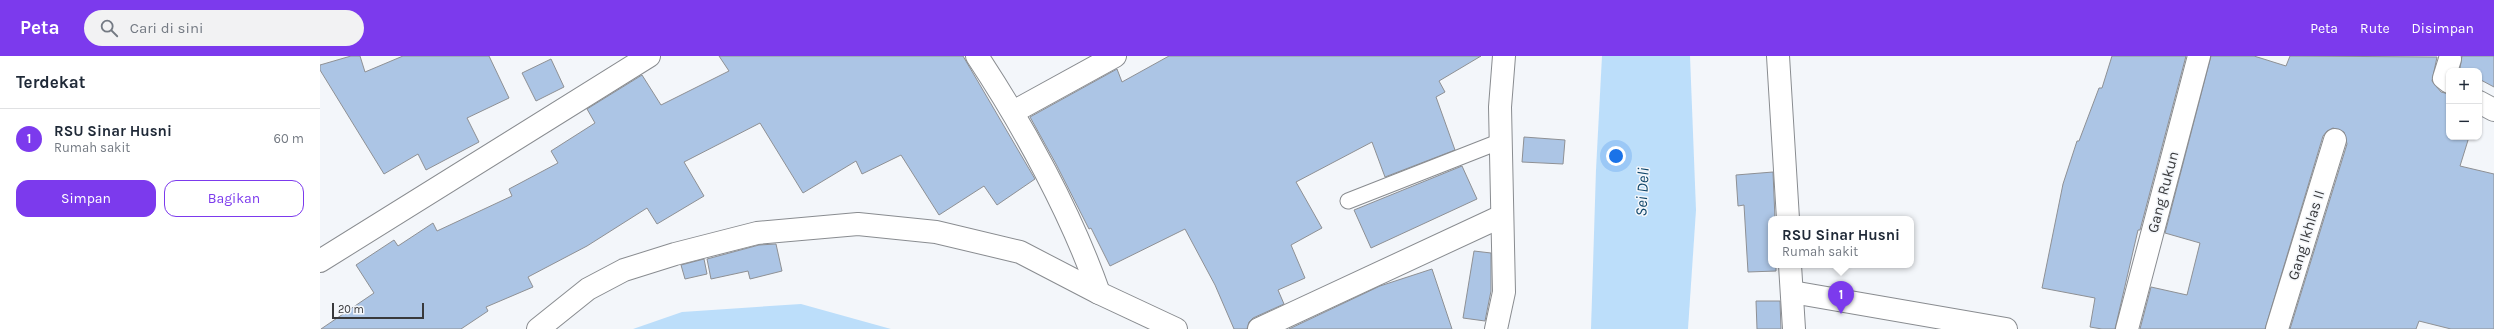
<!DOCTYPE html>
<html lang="id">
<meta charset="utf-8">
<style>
body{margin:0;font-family:Karla,sans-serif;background:#f2f2f3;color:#1f2937}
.controls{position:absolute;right:12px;top:12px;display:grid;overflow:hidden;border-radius:8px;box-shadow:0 1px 3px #0004}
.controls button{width:36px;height:36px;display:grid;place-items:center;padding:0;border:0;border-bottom:1px solid #e0e1e3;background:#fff;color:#1f2937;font:20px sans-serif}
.scale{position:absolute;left:12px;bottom:10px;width:92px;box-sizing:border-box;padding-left:4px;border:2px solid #38393b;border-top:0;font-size:11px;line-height:14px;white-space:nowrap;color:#38393b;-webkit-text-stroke:3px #f3f6fa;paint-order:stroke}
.you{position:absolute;left:1296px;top:100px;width:14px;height:14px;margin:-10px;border:3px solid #fff;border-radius:50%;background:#1a73e8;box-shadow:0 0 0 6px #1a73e833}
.badge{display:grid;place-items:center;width:26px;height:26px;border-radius:50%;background:#7c3aed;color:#fff;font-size:13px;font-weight:700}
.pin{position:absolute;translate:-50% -33px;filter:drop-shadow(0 1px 2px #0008)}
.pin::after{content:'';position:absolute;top:21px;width:14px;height:12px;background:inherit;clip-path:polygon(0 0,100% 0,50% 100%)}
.popup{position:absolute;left:1448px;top:160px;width:146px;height:52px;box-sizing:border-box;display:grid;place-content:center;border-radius:8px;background:#fff;filter:drop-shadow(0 1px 3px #0005);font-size:13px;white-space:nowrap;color:#747a83}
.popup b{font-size:15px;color:#1f2937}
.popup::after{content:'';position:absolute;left:50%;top:100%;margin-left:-8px;border:8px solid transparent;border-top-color:#fff}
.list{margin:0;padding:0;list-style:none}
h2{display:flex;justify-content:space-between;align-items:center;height:52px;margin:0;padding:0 16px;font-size:17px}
h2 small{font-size:13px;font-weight:400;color:#747a83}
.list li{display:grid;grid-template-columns:26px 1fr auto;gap:12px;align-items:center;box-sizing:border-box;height:60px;padding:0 16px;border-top:1px solid #e0e1e3}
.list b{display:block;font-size:15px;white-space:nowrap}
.list p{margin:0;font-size:13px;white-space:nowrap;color:#747a83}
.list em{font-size:13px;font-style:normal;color:#747a83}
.actions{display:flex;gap:8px;padding:12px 16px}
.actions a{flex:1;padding:9px 0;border:1px solid #7c3aed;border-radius:12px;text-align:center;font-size:14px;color:#7c3aed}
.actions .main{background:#7c3aed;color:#fff}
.icon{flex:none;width:22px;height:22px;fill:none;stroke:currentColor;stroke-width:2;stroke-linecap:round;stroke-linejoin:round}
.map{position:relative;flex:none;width:2174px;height:273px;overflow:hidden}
header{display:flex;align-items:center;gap:24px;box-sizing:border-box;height:56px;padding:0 20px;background:#7c3aed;color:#fff}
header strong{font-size:19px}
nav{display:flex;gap:22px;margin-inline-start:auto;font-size:14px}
.search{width:280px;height:36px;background:#f2f2f3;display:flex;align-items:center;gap:10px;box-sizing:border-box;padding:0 14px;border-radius:22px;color:#747a83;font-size:15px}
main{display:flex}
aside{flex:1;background:#fff}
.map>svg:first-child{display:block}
.water{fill:#bcdefa}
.building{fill:#acc5e5;stroke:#8e9094}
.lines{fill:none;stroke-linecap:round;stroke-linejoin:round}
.lane-casing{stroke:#898c90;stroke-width:17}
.street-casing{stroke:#898c90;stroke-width:24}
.lane{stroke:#fff;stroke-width:15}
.street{stroke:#fff;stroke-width:22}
.labels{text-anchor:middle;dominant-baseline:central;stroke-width:3;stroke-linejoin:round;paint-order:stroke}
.street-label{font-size:15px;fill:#38393b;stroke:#f3f6fa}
.water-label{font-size:16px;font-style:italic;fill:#0e4569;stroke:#f3f6fa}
</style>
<header>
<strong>Peta</strong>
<div class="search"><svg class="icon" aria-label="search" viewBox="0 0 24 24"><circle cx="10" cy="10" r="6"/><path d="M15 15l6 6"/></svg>Cari di sini</div>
<nav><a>Peta</a><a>Rute</a><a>Disimpan</a></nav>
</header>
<main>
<aside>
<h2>Terdekat<small></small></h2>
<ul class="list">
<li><span class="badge">1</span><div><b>RSU Sinar Husni</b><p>Rumah sakit</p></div><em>60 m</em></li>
</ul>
<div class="actions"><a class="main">Simpan</a><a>Bagikan</a></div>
</aside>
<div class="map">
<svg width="2174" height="273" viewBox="0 0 2174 273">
<rect width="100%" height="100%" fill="#f3f6fa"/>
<g class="water">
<path d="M1282,0H1370L1376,154L1368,273H1271L1276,114Z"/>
<path d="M481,248L571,273H313L362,256Z"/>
</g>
<g class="building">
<path d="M31,0H40L45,16L83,0H169L189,42L147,62L159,86L106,114L98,98L64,118L0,14V9Z"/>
<path d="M399,0H643L715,123L677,149L664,130L619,159L581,99L542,118L536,105L483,137L440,67L364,106L384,140L337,168L327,152L267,190L208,221L213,231L166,251L168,255L141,273H1L54,237L36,209L74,184L78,190L113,167L117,175L192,140L189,133L238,107L231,95L275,67L267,53L322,19L341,49L409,15Z"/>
<path d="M849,0H1161L1119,25L1125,36L1116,41L1135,94L1065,121L1052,86L976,126L1002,172L971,189L985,222L958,234L964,248L933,262L929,266L927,273H914L895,229L865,173L790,210L771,172L769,173L736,108L710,61L797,13L802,26Z"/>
<path d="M1792,0H1866L1820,174H1818L1795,273H1782L1770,271L1775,242L1722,232L1743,128L1757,85H1759L1779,32H1782Z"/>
<path d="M1891,0H1934L1966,10L1970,0L2117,1L2112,25L2121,36L2129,38V81H2149L2140,110L2174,118V273H2131L2099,265L2096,273H1970L2027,88L2024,76L2013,72L2007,75L2003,80L1945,273H1820L1831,231L1867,239L1880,187L1845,177Z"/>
<path d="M2142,0H2174V31L2159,23V15H2145L2140,12Z"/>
<path d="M231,3L244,31L216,45L202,17Z"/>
<path d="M1204,81L1245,84L1243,108L1202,106Z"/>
<path d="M1142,110L1157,143L1051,192L1034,154Z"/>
<path d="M1453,116L1455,163H1451V209H1456V215L1428,216L1424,149L1418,150L1416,119Z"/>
<path d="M456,188L462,215L430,223L428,215L391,223L387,203L439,189Z"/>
<path d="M1154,195L1171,197V235L1165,265L1143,262Z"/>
<path d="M384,203L387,218L365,223L361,209Z"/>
<path d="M1112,213L1132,273H969L1060,230Z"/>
<path d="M1436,245H1460L1461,273H1437Z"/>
</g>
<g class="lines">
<g class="lane-casing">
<path id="lane" d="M1028,145L1181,85"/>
</g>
<g class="street-casing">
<g id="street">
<path d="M657,0C704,71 751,157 779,237"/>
<path d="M1458,0L1468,163"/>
<path d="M2129,26L2124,22L2130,3"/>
<path d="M2159,46L2174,54"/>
<path d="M693,56L795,0"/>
<path d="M0,205L329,0"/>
<path d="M1470,209L1474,273"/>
<path d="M1472,236L1686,273"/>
<path d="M218,273L268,233L304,214L355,198L437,177L538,168L616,176L700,196L779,237L856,273"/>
<path d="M939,273L1182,160"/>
<path d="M1176,273L1184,236L1180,51L1184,0"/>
<path d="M1807,273L1879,0"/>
<path d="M1957,273L2015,84"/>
</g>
</g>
<use href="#lane" class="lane"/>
<use href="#street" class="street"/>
</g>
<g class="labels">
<g class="street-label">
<text transform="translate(1843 136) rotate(-75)">Gang Rukun</text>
<text transform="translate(1986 179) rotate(-73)">Gang Ikhlas II</text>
</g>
<g class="water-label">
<text transform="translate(1322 136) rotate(-87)">Sei Deli</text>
</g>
</g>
</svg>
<div class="controls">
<button>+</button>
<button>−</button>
</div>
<div class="scale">20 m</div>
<div class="you"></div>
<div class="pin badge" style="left:1521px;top:258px">1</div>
<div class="popup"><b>RSU Sinar Husni</b>Rumah sakit</div>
</div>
</main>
